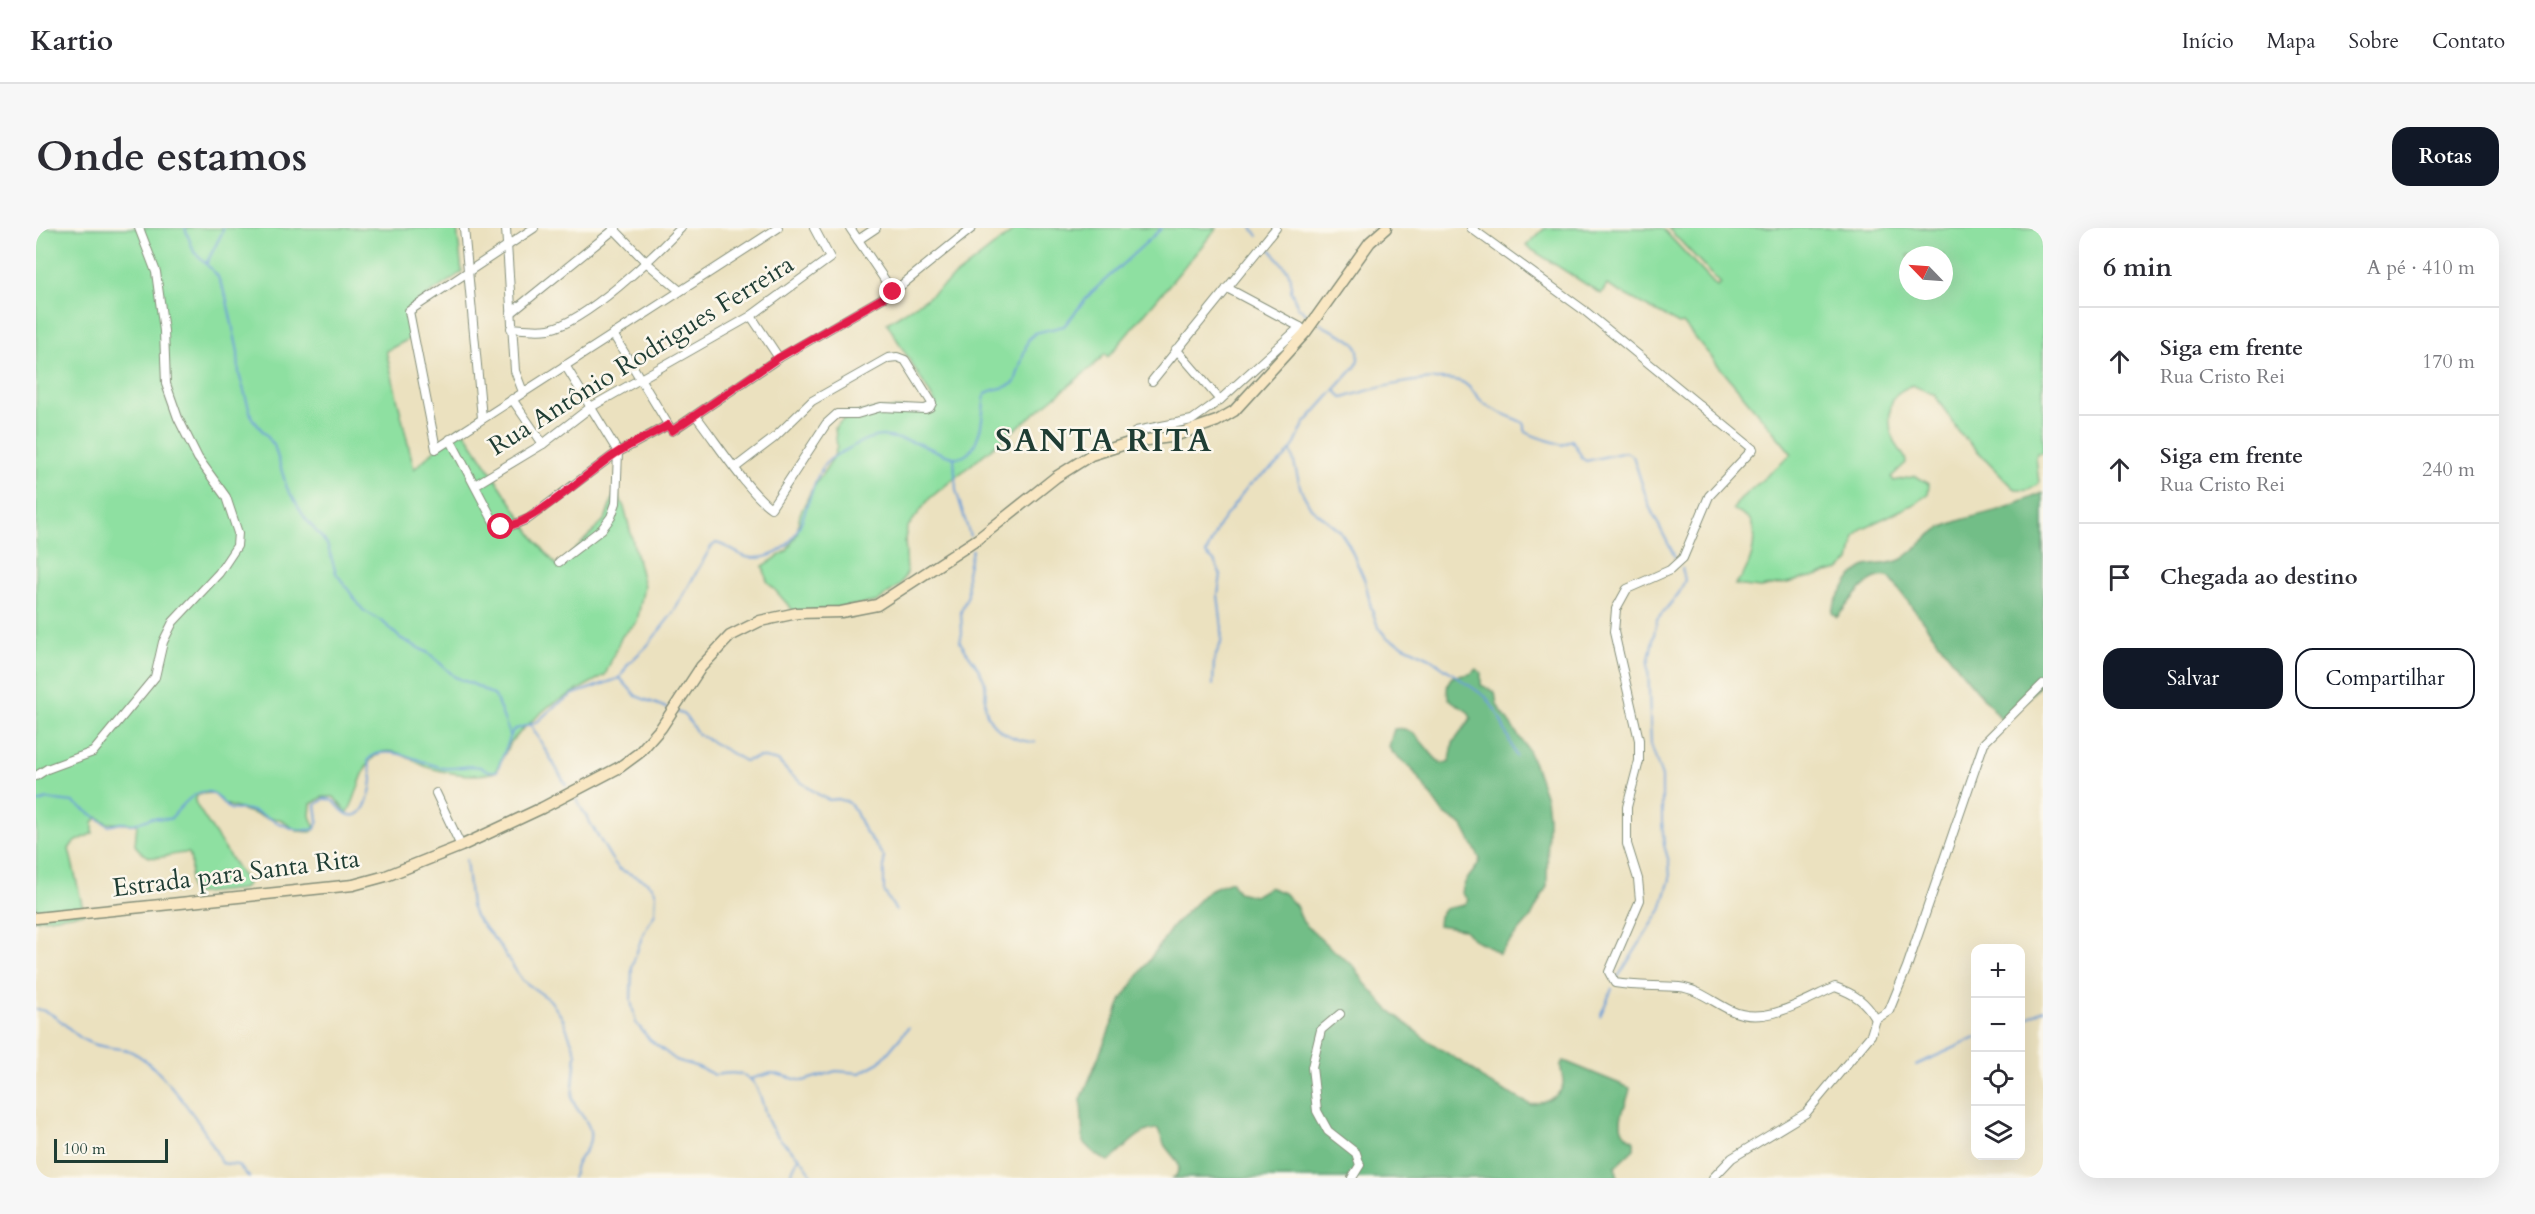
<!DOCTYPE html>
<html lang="pt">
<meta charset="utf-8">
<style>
body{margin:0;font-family:Cardo,serif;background:#f7f7f7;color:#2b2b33}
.controls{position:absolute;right:18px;bottom:18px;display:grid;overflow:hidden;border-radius:12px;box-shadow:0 6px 24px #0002}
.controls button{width:54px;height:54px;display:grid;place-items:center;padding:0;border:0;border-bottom:2px solid #e1e1e2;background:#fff;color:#2b2b33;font:30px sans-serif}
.compass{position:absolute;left:1863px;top:18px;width:54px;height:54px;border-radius:50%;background:#fff;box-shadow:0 6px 24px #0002;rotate:295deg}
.scale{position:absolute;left:18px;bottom:15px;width:114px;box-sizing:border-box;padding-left:6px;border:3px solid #1f3d34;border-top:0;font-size:16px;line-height:21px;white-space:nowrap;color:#1f3d34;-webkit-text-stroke:4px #fbf7ec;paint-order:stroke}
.stop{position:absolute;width:18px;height:18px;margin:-14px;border:4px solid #e11d48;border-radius:50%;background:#fff}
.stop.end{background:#e11d48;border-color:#fff;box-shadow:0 2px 6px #0008}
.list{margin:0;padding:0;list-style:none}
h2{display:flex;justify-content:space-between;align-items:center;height:78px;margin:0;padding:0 24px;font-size:26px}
h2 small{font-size:20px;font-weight:400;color:#7c7c81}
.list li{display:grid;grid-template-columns:39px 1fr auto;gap:18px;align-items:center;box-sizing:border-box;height:108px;padding:0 24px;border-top:2px solid #e1e1e2}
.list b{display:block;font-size:22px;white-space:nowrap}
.list p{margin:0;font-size:20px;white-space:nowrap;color:#7c7c81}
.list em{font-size:20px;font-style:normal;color:#7c7c81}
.actions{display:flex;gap:12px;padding:18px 24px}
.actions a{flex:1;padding:14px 0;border:2px solid #111827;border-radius:18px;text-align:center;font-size:21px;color:#111827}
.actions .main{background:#111827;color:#fff}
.icon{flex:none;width:33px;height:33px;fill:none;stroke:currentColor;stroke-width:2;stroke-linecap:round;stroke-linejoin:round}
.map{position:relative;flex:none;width:2007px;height:950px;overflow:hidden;border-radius:18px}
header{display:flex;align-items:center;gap:36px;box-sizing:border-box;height:84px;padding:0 30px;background:#fff;border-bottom:2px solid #e1e1e2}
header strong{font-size:28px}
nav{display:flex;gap:33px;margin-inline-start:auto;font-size:21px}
.intro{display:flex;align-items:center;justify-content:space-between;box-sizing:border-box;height:144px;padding:0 36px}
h1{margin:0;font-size:42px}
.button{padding:15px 27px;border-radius:18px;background:#111827;color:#fff;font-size:21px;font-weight:700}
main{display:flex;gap:36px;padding:0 36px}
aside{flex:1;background:#fff;border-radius:18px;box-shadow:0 6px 24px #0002}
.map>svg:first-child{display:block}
.green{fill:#8ee0a1;stroke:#568e6a;stroke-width:1.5;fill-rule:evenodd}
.forest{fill:#72be87;stroke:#487e5e;stroke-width:1.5}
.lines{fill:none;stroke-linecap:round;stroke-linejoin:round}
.stream{stroke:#6b9ed7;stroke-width:2}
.minor-casing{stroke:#858f7a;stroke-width:10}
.secondary-casing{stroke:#858f7a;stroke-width:13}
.minor{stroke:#fff;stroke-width:8}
.secondary{stroke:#f9e7c3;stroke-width:10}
.route{stroke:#e11d48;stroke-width:8}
.labels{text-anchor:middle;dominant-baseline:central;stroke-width:5;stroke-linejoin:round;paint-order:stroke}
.street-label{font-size:26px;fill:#1f3d34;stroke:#fbf7ec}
.district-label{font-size:32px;font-weight:bold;letter-spacing:1.5px;fill:#1f3d34;stroke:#fbf7ec}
</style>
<header>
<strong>Kartio</strong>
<nav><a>Início</a><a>Mapa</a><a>Sobre</a><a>Contato</a></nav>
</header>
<div class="intro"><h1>Onde estamos</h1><a class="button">Rotas</a></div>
<main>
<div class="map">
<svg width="2007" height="950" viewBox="0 0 2007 950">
<rect width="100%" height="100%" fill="#fbf7ec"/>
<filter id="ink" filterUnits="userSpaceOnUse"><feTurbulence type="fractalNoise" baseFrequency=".0167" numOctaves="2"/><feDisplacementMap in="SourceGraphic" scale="12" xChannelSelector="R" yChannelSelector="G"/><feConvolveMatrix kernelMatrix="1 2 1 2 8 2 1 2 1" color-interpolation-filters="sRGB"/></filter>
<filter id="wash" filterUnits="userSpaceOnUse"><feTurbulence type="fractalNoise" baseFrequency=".008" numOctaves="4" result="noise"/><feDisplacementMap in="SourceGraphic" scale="24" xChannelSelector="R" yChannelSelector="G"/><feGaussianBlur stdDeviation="1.35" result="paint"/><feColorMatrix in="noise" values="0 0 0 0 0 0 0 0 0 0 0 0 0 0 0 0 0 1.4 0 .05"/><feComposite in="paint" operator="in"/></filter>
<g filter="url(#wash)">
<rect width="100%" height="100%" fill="#ebe1bf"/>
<g class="green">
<path d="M0,0H421L426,44L373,80L375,110L350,123L378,241L425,198L501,314L522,339L569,291L579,265H582L589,282L608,358L601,394L586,408L569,447L513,478L488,500L475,514L459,544C438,550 415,546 394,540C378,536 356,513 338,529C324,542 322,568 312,584H310L298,569H287L275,576L274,588L279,601L275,604L261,603L244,591L231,590L188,576L177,565L162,566L159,573L161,578L207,649L211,656L207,661L156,666C150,653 159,638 153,625C131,624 115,640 99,617L101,596L71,595L61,589L57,595V605L37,615L33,621L48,685L0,692Z"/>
<path d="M981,0H1181L1072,129L1069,126L1057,138L894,270L871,300L869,311L871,345L864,357L840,374L760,386L731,353L727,338L751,323L761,306L764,286L775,263L797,230L801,219L799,200C816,175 867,181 895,181L900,176L851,95L891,70Z"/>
<path d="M1509,0H1626L1681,59L1685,56L1632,0H2007V225H2001L2000,229L2003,255C1995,262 1989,265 1978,260L1923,204L1899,167L1876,157C1871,160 1864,162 1860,167C1850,180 1853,206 1861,219C1865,225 1870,227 1870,235L1855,249L1858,253L1880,248L1893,256L1892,266L1878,276L1825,301L1819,308L1814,333L1803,342L1751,355L1724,360L1699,357C1715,340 1722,315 1715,293L1697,281L1704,271L1756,226L1647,95L1643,96L1571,57L1565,66L1490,18ZM1872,27H1908V63H1872Z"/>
</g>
<g class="forest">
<path d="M2007,265V454L1969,495L1924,442L1854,350C1833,341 1813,377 1801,389L1796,385C1797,373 1818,341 1830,338C1843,335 1855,337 1866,331C1879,323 1889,309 1902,302C1920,292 1940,288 1959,283C1975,279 1991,271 2007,265Z"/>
<path d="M1441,441L1445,445V457L1459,464L1461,477L1491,520L1498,536L1510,570L1512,588L1511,658L1495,689L1463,726C1450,714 1439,716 1427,701L1402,697L1403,688L1409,681C1417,678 1428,680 1432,672L1426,665C1427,650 1441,644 1444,631L1427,598L1407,585L1376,541L1355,523L1353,518L1358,501C1382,496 1389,525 1406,536L1414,533L1417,515L1435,490L1432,484L1413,471C1410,463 1410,456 1416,449L1434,446Z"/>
<path d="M1195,653L1202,664L1218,668L1233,659L1248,665L1260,678L1267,694L1292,718L1319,739L1328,754L1351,780L1392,813L1436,841L1449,853L1495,877C1506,874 1525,870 1527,856C1528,849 1524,843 1525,836L1528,833L1594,860C1593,872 1580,891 1587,903C1589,907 1594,909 1598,913V921L1579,939L1582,950H1136L1140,948L1143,940L1141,933L1129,918L1122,901C1101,901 1089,922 1073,933C1062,930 1055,922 1047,914L1045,872L1086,771L1137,698L1173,662Z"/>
</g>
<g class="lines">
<g class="stream">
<path d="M149,0L158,24L181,47L190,68L202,124L203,146L216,190L238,217L251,260L269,290L291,316L300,345L327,382L347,394L364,410L394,426L419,449L439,457L459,468L474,507"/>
<path d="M1216,0L1222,8"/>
<path d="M1234,21L1252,43L1255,51V63L1262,79L1274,89"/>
<path d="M170,36L186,5L187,0"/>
<path d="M1299,162L1307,170C1334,161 1400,144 1426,154C1435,158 1441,170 1449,176C1461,185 1475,188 1487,195L1490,204C1502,211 1514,212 1526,217L1536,212L1547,231L1550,233L1590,224L1597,228L1613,278L1639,329"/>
<path d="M1255,223L1265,262L1275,280L1303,302L1313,317L1329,353L1335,379L1342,399L1351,410L1394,430L1450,469L1463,488L1480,528"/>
<path d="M918,230L920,262L934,308"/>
<path d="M936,322L931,345L932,367L925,383L926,405L924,414C931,426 942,437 947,450C953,461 947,471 950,482C954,502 981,514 999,514"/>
<path d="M584,450L600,468L633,481"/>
<path d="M1177,457L1178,432L1185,415L1186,400L1182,367L1185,347L1178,333L1170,326L1183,297L1212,258L1248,231L1259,216L1268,196L1320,138C1331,110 1303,108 1284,96"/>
<path d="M641,484L649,487L662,506L709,533L724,529L742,533L755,547L783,567L793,572L802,571L812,574L819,582L828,602L848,629V663L860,683"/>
<path d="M495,497L530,557"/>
<path d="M540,571L575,630L583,641L608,652L616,658L620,666L619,685L607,706L596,738L595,773L600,795L614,812L640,832L662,839L679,847C689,845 702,843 711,849C727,859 726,884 735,899C747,920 767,926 777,950"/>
<path d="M0,575L11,571L37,574L73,598L85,595L98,596L116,590L134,591C144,581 159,558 176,565C183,568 187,577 194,581C201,583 206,580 213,582C237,589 252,606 279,601L282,592L280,577L288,571C301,570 301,581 311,586C329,595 335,563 336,552C336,545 333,539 332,532C348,513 388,536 407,540C418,542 433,536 444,539C451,542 453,544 461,543L477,502L501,494L519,478L538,466L584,450L592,436L611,418L637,385L675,319L680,315C694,318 705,331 718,330C769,329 766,274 786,240C792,230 806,224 816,219C824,214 837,208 846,208C861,210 877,213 891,219C918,231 933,240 944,202C947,191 947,178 949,166C958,159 970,162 979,154L992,112L999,105L1028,98L1055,65L1126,0"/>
<path d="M430,632L435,678L439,688L461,714L486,752L514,772L527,791L540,825L536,870C539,883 552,890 554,903C557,924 538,928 537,950"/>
<path d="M1582,749L1625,682L1634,651L1633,634L1628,617L1626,593V549L1615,517L1612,436L1621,392L1643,365L1649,352L1646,340"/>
<path d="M0,781C23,784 31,803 50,813C63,820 77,819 91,822C121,831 175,906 185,935L202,937L214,950"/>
<path d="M1564,788L1576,761"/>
<path d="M1984,795L2007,781"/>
<path d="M1880,837L1940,810"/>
<path d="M714,851L736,845L767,853L800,843L824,845L844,834L873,799"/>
<path d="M753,950L763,928"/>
</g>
</g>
</g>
<g filter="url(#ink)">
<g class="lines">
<g class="minor-casing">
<g id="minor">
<path d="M428,0L446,190"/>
<path d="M470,0L479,143L487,164"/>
<path d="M498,0L373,83L400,221L742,0"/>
<path d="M577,0L611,35L643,62"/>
<path d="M814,0L857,64"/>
<path d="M1435,0L1549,83L1717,221L1673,268L1647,330L1634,342L1591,361L1580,381L1578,404L1603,512V533L1591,579V616L1602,651L1604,672L1573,744L1579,755C1600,759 1622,757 1643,759C1662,761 1677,774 1694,782C1729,799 1767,773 1799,759C1819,766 1829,773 1840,791"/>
<path d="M822,12L840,0"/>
<path d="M1191,60L1264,99"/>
<path d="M475,85L580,0"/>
<path d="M715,88L743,130"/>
<path d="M475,100C487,101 501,103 513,101C550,94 618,28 645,0"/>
<path d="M577,106L636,203L743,130L857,64L936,0"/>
<path d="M1140,121L1184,172"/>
<path d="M1116,153L1240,0"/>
<path d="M476,171L507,216"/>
<path d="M660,188C679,212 712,264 735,280L790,196L801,186H821L845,179L889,181L894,179L896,175L869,132L861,129L852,130L776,173L738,210L700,239"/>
<path d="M414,211L459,296L472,299L492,291L579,226L632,197"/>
<path d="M1096,214L1100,203L1156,192L1184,172L1264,99L1269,105"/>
<path d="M439,257L507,216L555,179L715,88L794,30L778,0"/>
<path d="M523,334L566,301L575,289L580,275L582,224L529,137"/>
<path d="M0,548L11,541L57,524L119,449L127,414L137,394L183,345L201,318L202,305L190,269L162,230L142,190L130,156L128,103L120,44L103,0"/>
<path d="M400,565L425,618"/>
<path d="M1304,786L1285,802L1276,839L1281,883L1292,903L1320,925L1324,937L1316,950"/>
<path d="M1677,950L1696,930L1770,885L1835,807L1840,791L1853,783L1871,739L1948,515L2007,456"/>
</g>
</g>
<g class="secondary-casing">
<path id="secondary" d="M0,690L317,657L350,648L425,618L506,580L584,539L603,525L625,500L665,439L694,408L724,393L761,385L805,384L841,377L942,311L1020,249L1055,227L1096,214L1135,209L1181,193L1198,183L1269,105L1334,14L1350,0"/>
</g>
<use href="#minor" class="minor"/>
<use href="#secondary" class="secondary"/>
</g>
</g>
<g class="lines" filter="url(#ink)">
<path class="route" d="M465,299C493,300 553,243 579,226C596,215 615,207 632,197L636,203L742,130L857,64"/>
</g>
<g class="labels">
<g class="street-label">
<text transform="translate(605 127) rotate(-32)">Rua Antônio Rodrigues Ferreira</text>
<text transform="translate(200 645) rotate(-7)">Estrada para Santa Rita</text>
</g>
<g class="district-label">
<text x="1068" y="213">SANTA RITA</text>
</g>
</g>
</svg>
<div class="controls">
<button>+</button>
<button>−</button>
<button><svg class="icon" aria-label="locate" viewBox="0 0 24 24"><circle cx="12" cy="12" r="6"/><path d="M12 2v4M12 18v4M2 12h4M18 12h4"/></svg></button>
<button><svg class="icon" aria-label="layers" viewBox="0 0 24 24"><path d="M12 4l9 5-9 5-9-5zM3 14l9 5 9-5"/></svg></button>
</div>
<svg class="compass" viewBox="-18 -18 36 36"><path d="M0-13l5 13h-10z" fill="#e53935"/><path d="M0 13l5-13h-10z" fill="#7c7c81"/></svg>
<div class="scale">100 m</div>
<div class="stop" style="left:465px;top:299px"></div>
<div class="stop end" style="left:857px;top:64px"></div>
</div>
<aside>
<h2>6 min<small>A pé · 410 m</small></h2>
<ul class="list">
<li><svg class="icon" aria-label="ahead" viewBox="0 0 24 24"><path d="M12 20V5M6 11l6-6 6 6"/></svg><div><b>Siga em frente</b><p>Rua Cristo Rei</p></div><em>170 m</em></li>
<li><svg class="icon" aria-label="ahead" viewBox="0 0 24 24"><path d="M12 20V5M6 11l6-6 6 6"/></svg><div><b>Siga em frente</b><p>Rua Cristo Rei</p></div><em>240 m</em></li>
<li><svg class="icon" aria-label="arrive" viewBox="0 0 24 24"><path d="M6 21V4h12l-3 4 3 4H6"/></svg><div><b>Chegada ao destino</b></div></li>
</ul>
<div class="actions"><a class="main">Salvar</a><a>Compartilhar</a></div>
</aside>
</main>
